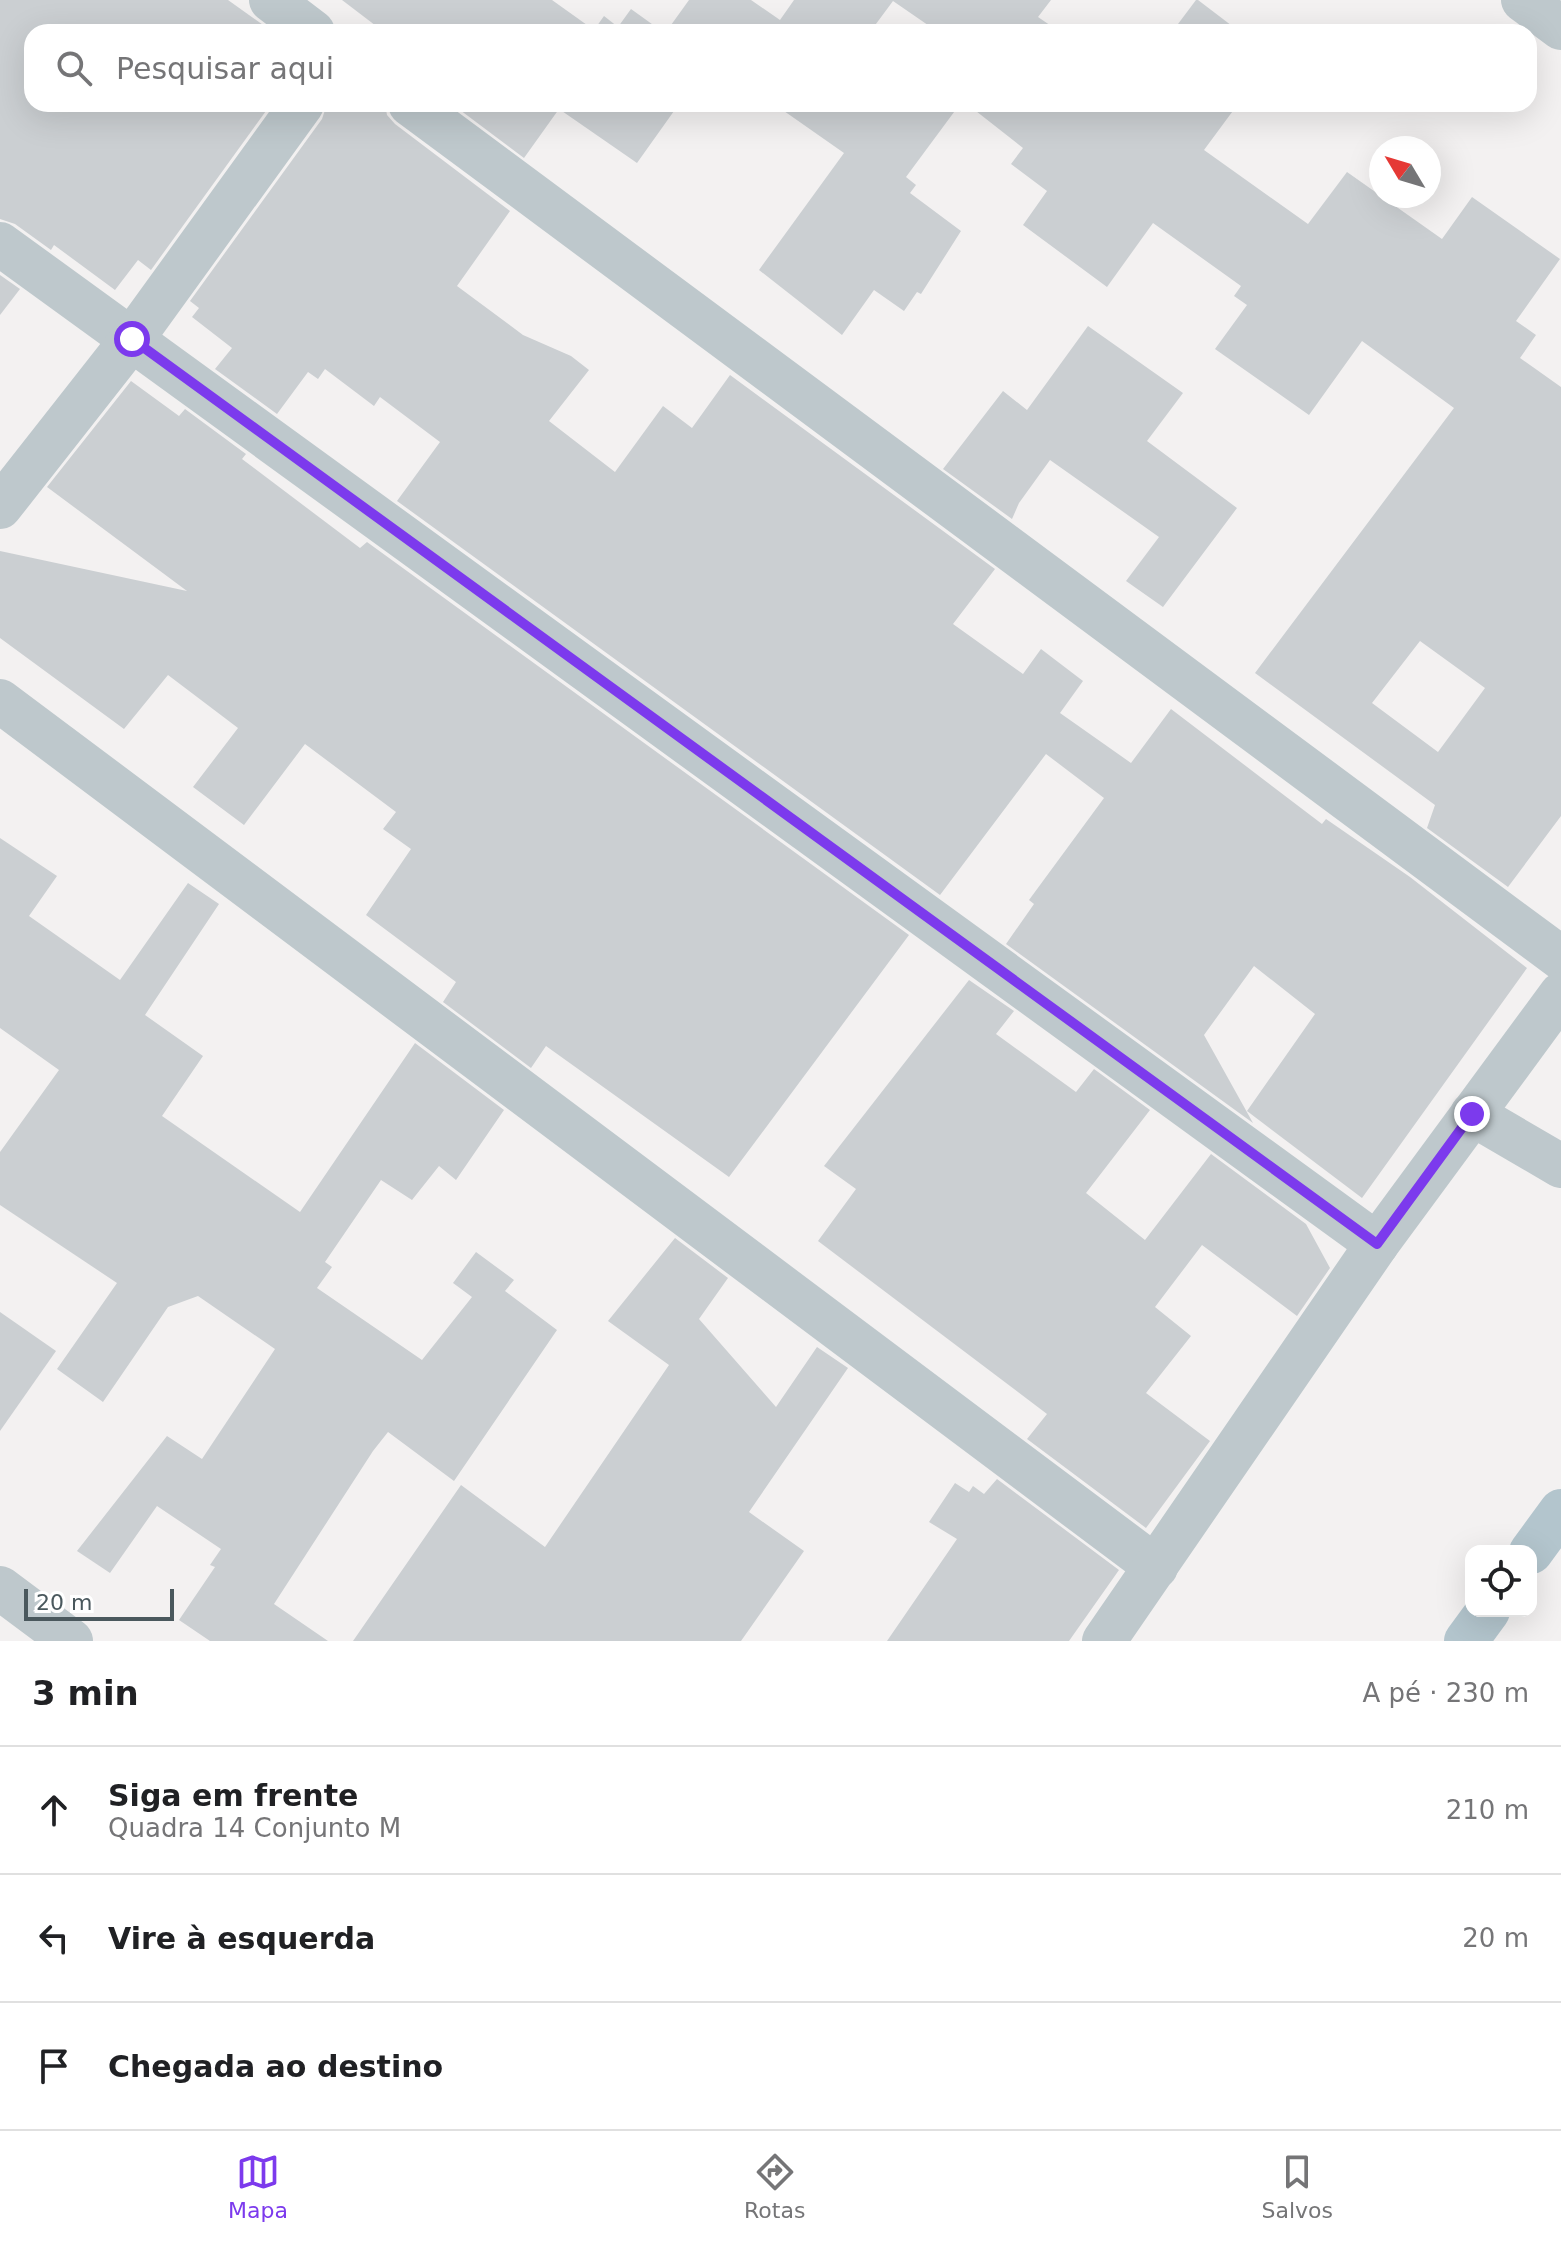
<!DOCTYPE html>
<html lang="pt">
<meta charset="utf-8">
<style>
body{margin:0;font-family:"DejaVu Sans",sans-serif;background:#f6f6f6;color:#202124}
.controls{position:absolute;right:24px;bottom:24px;display:grid;overflow:hidden;border-radius:16px;box-shadow:0 8px 32px #0002}
.controls button{width:72px;height:72px;display:grid;place-items:center;padding:0;border:0;border-bottom:2px solid #e0e0e0;background:#fff;color:#202124;font:40px sans-serif}
.compass{position:absolute;left:1369px;top:136px;width:72px;height:72px;border-radius:50%;background:#fff;box-shadow:0 8px 32px #0002;rotate:308deg}
.scale{position:absolute;left:24px;bottom:20px;width:150px;box-sizing:border-box;padding-left:8px;border:4px solid #4a585d;border-top:0;font-size:22px;line-height:28px;white-space:nowrap;color:#4a585d;-webkit-text-stroke:6px #fff;paint-order:stroke}
.stop{position:absolute;width:24px;height:24px;margin:-18px;border:6px solid #7c3aed;border-radius:50%;background:#fff}
.stop.end{background:#7c3aed;border-color:#fff;box-shadow:0 2px 8px #0008}
.list{margin:0;padding:0;list-style:none}
h2{display:flex;justify-content:space-between;align-items:center;height:104px;margin:0;padding:0 32px;font-size:34px}
h2 small{font-size:26px;font-weight:400;color:#757577}
.list li{display:grid;grid-template-columns:52px 1fr auto;gap:24px;align-items:center;box-sizing:border-box;height:128px;padding:0 32px;border-top:2px solid #e0e0e0}
.list b{display:block;font-size:30px;white-space:nowrap}
.list p{margin:0;font-size:26px;white-space:nowrap;color:#757577}
.list em{font-size:26px;font-style:normal;color:#757577}
.icon{flex:none;width:44px;height:44px;fill:none;stroke:currentColor;stroke-width:2;stroke-linecap:round;stroke-linejoin:round}
.map{position:relative;flex:none;width:1561px;height:1641px;overflow:hidden}
.search{position:absolute;background:#fff;box-shadow:0 8px 32px #0002;left:24px;right:24px;top:24px;height:88px;display:flex;align-items:center;gap:20px;box-sizing:border-box;padding:0 28px;border-radius:24px;color:#757577;font-size:30px}
.sheet{height:488px;background:#fff}
nav{display:flex;justify-content:space-around;align-items:center;box-sizing:border-box;height:112px;border-top:2px solid #e0e0e0;background:#fff;font-size:22px;color:#757577}
nav a{display:grid;justify-items:center;gap:4px}
nav .on{color:#7c3aed}
.map>svg:first-child{display:block}
.building{fill:#cbcfd2;fill-rule:evenodd}
.lines{fill:none;stroke-linecap:round;stroke-linejoin:round}
.minor{stroke:#bec8cc;stroke-width:44}
.major{stroke:#b3c5cd;stroke-width:44}
.route{stroke:#7c3aed;stroke-width:10}
</style>
<div class="map">
<svg width="1561" height="1641" viewBox="0 0 1561 1641">
<rect width="100%" height="100%" fill="#f3f1f1"/>
<g class="building">
<path d="M0,0H228L266,27L262,32H32V104H271L151,270L138,260L115,290L54,245L51,250L15,224L0,219Z"/>
<path d="M342,0H552L594,30L604,16L618,27L631,9L663,32H384Z"/>
<path d="M689,0H751L780,20L794,0H1051L1038,17L1060,32H938L893,1L870,32H666Z"/>
<path d="M1196,0H1198L1240,32H1172Z"/>
<path d="M327,104H385L387,115L395,124L510,211L457,286L523,335L571,356L589,370L549,421L615,472L663,406L692,428L730,375L995,569L953,624L1023,674L1041,649L1083,681L1060,713L1131,763L1171,709L1322,824L1326,819L1410,877L1527,968L1362,1198L1247,1111L1315,1014L1254,966L1204,1035L1253,1123L1006,944L1034,904L1029,900L1104,798L1046,754L940,895L397,501L440,442L380,397L374,406L325,369L318,379L308,372L277,414L215,369L232,348L192,317L199,308L190,301L322,119Z"/>
<path d="M452,104H679L637,163L559,109L524,158Z"/>
<path d="M774,104H960L906,177L916,185L910,193L961,231L921,294L917,292L904,311L874,290L842,335L759,270L844,153Z"/>
<path d="M967,104H1238L1204,150L1308,224L1347,172L1442,239L1472,197L1560,259L1516,321L1536,335L1520,358L1561,387V816L1508,887L1427,828L1435,805L1255,673L1454,408L1362,341L1309,415L1215,349L1247,305L1234,296L1241,286L1153,223L1107,287L1023,225L1047,191L1011,164L1023,148ZM1420,641L1485,688L1438,752L1372,703Z"/>
<path d="M0,275L20,289L0,315Z"/>
<path d="M1088,326L1183,393L1147,441L1237,508L1163,607L1126,581L1159,537L1050,460L1019,503L1012,519L943,469L1003,391L1027,410Z"/>
<path d="M131,381L179,416L185,409L246,454L242,459L360,548L367,542L909,935L729,1177L546,1046L531,1068L443,1002L456,982L366,915L411,849L383,829L396,812L305,744L244,825L193,787L238,728L168,675L124,729L0,638V551L187,591L47,487Z"/>
<path d="M0,838L57,876L29,916L120,980L188,883L219,904L145,1015L203,1056L162,1116L300,1212L415,1043L504,1110L456,1180L439,1166L412,1200L381,1180L325,1262L332,1267L317,1288L422,1360L472,1297L453,1283L476,1252L514,1280L505,1291L557,1330L454,1481L388,1432L373,1451L274,1604L328,1641H210L179,1620L215,1567L210,1565L221,1549L157,1506L110,1573L77,1551L167,1436L202,1459L275,1349L198,1296L168,1307L103,1402L57,1369L117,1283L0,1205V1152L59,1070L0,1028Z"/>
<path d="M969,980L1014,1011L996,1034L1076,1092L1094,1069L1150,1110L1086,1193L1145,1240L1211,1154L1306,1224L1330,1268L1297,1316L1202,1245L1155,1307L1191,1336L1146,1393L1210,1441L1146,1528L1027,1439L1047,1414L818,1241L856,1189L824,1166Z"/>
<path d="M675,1238L728,1278L699,1319L776,1407L817,1347L848,1368L749,1512L804,1551L741,1641H353L461,1485L545,1547L669,1365L608,1321Z"/>
<path d="M0,1312L56,1351L0,1431Z"/>
<path d="M997,1479L1119,1570L1069,1641H887L957,1539L929,1522L955,1483L969,1492L973,1486L984,1494Z"/>
</g>
<g class="lines">
<g class="minor">
<path d="M271,0L313,32"/>
<path d="M1523,0L1561,28"/>
<path d="M410,104L1561,958"/>
<path d="M0,244L1377,1244"/>
<path d="M0,507L132,339L302,104"/>
<path d="M0,701L1156,1567"/>
<path d="M1472,1114L1561,1166"/>
<path d="M0,1588L71,1641"/>
<path d="M1104,1641L1377,1244L1561,994"/>
</g>
<g class="major">
<path d="M1531,1552L1561,1511"/>
<path d="M1466,1641L1488,1611"/>
</g>
</g>
<g class="lines">
<path class="route" d="M132,339L1377,1244L1472,1114"/>
</g>
</svg>
<div class="controls">
<button><svg class="icon" aria-label="locate" viewBox="0 0 24 24"><circle cx="12" cy="12" r="6"/><path d="M12 2v4M12 18v4M2 12h4M18 12h4"/></svg></button>
</div>
<svg class="compass" viewBox="-18 -18 36 36"><path d="M0-13l5 13h-10z" fill="#e53935"/><path d="M0 13l5-13h-10z" fill="#757577"/></svg>
<div class="scale">20 m</div>
<div class="stop" style="left:132px;top:339px"></div>
<div class="stop end" style="left:1472px;top:1114px"></div>
<div class="search"><svg class="icon" aria-label="search" viewBox="0 0 24 24"><circle cx="10" cy="10" r="6"/><path d="M15 15l6 6"/></svg>Pesquisar aqui</div>
</div>
<section class="sheet">
<h2>3 min<small>A pé · 230 m</small></h2>
<ul class="list">
<li><svg class="icon" aria-label="ahead" viewBox="0 0 24 24"><path d="M12 20V5M6 11l6-6 6 6"/></svg><div><b>Siga em frente</b><p>Quadra 14 Conjunto M</p></div><em>210 m</em></li>
<li><svg class="icon" aria-label="left" viewBox="0 0 24 24"><path d="M17 20v-9H6M10 6l-5 5 5 5"/></svg><div><b>Vire à esquerda</b></div><em>20 m</em></li>
<li><svg class="icon" aria-label="arrive" viewBox="0 0 24 24"><path d="M6 21V4h12l-3 4 3 4H6"/></svg><div><b>Chegada ao destino</b></div></li>
</ul>
</section>
<nav>
<a class="on"><svg class="icon" aria-label="map" viewBox="0 0 24 24"><path d="M3 6l6-2 6 2 6-2v14l-6 2-6-2-6 2zM9 4v14M15 6v14"/></svg>Mapa</a>
<a><svg class="icon" aria-label="directions" viewBox="0 0 24 24"><path d="M12 3l9 9-9 9-9-9zM9 14v-3h6M13 9l2 2-2 2"/></svg>Rotas</a>
<a><svg class="icon" aria-label="saved" viewBox="0 0 24 24"><path d="M7 4h10v16l-5-4-5 4z"/></svg>Salvos</a>
</nav>
